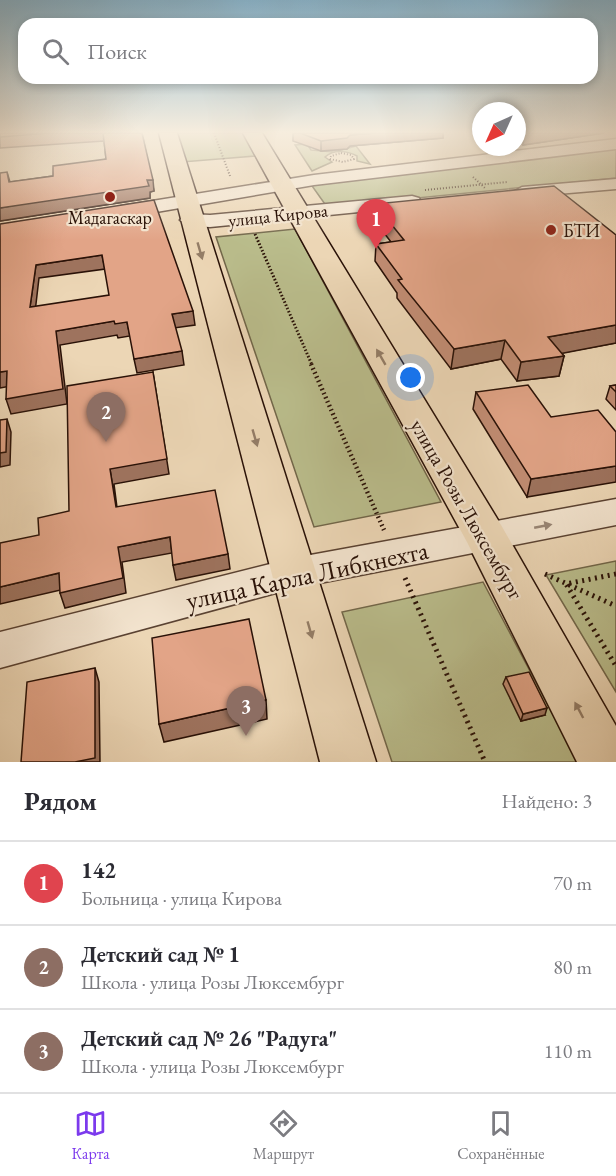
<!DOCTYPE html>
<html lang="ru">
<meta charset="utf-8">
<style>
body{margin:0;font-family:"EB Garamond",serif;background:#f7f7f7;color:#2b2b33}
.compass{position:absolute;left:472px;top:102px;width:54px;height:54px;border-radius:50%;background:#fff;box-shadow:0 3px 9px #0003;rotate:225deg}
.you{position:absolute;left:411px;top:378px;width:21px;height:21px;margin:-15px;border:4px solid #fff;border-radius:50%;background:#1a73e8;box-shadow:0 0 0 9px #1a73e833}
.badge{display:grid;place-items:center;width:39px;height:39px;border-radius:50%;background:#7c3aed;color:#fff;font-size:20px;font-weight:700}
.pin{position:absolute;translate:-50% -50px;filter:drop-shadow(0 2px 3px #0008)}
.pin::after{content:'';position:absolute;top:32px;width:21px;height:18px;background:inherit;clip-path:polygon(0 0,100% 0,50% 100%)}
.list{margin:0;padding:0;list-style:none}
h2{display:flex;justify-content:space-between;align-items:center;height:78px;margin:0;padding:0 24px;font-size:26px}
h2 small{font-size:20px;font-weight:400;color:#7c7c81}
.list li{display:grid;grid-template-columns:39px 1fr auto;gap:18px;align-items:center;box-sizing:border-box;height:84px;padding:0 24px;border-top:2px solid #e1e1e2}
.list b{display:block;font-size:22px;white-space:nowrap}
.list p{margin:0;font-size:20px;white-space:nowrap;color:#7c7c81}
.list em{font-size:20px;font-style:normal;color:#7c7c81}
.icon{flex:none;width:33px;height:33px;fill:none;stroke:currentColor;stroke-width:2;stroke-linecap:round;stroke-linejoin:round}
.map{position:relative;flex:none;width:616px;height:762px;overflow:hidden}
.search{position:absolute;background:#fff;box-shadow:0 3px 9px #0003;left:18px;right:18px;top:18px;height:66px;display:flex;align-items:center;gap:15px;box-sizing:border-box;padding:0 21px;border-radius:18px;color:#7c7c81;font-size:22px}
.sheet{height:330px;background:#fff}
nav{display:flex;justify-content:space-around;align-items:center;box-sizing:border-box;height:84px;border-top:2px solid #e1e1e2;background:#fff;font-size:16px;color:#7c7c81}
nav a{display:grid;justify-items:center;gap:3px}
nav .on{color:#7c3aed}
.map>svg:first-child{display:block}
.green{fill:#babd8c;stroke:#72674a;stroke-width:1.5}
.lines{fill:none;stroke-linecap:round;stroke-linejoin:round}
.minor-casing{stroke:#5a4232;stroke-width:3}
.major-casing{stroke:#291107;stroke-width:3}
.path-far3{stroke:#291107;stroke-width:2;stroke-dasharray:1 2;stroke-linecap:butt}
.path-far2{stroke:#291107;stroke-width:3;stroke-dasharray:1.5 2;stroke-linecap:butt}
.path-far1{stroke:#291107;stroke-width:4.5;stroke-dasharray:1.5 3;stroke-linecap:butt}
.path{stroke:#291107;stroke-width:5;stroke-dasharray:2 4.5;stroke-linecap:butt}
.minor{fill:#f3e4cf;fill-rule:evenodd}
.major{fill:#ecd6b5;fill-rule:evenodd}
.wall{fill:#c28d74;stroke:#291107;stroke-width:1.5}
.shaded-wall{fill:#9e735e;stroke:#291107;stroke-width:1.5}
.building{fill:#e2a487;stroke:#291107;stroke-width:1.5;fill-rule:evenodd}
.oneway{fill:#947d67}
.oneway2{fill:#988575}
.poi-dot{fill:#8f2418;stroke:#f3e4cf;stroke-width:2}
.labels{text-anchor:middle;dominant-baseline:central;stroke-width:4.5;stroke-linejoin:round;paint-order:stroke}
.far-street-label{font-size:18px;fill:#291107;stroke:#f3e4cf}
.far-poi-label{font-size:18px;fill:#291107;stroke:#f3e4cf}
.street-label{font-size:21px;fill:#291107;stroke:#f3e4cf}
.near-street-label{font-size:26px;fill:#291107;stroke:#f3e4cf}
</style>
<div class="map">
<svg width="616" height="762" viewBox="0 0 616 762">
<rect width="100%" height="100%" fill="#ecd6b5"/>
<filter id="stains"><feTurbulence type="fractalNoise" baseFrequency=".00333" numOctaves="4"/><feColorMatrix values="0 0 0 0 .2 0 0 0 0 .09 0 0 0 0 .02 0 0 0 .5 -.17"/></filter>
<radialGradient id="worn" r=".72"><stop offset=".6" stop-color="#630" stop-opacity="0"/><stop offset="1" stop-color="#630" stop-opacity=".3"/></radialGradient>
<g class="green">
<path d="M176,133H244L255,156L182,162Z"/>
<path d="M307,144L311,150L334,152L356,146L370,164L357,161V156C348,151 334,149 325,157L332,162L312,171L295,145Z"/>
<path d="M616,147V178L327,207L310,183Z"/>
<path d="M295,229L441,502L314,527L216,237Z"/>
<path d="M616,561V692L546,575Z"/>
<path d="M483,582L578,762H392L342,612Z"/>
</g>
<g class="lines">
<g class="minor-casing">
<g id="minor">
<path d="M616,139V149L314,185L121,218L112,212L121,206L314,175Z"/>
<path d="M616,179V189L522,197L513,192L522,187Z"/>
<path d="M412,196L419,198L421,202L419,206L210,227L190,226L180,220L190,214L210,215Z"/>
<path d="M616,499V525L294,588L0,668V632L294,558Z"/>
</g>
</g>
<g class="major-casing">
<g id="major">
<path d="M159,133H177L376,762H320Z"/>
<path d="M243,133H262L501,525L616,726V762H577L467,542Z"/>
</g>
</g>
<g class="path-far3">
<path d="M214,133L230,176"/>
<path d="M341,153L351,155L354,159L343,162L330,159L331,156Z"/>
<path d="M473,177L486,189"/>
<path d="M425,190L507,182"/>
</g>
<path class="path-far2" d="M255,234L312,365"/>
<path class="path-far1" d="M311,364L384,530"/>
<g class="path">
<path d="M545,574L616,606"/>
<path d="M616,574L566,584L616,666"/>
<path d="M405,578L485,762"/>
</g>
<use href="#minor" class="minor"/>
<use href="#major" class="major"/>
</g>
<g class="wall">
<path d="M0,133H142L154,191L150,192V198L0,221L7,172L10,182L53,176L106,159L104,141L0,148Z"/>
<path d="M293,133H443V138L350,146L347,149L321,151L293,141Z"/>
<path d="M517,133H604L523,145L517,140Z"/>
<path d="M375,204L616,235V343L561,353L564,356L559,376L517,381L501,359L451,369L397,298V293L375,261L376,244L391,242L374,220Z"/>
<path d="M616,385V410L606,399L610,386Z"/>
<path d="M476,392L551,417L527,497L473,409Z"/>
<path d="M506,677L545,715L521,721L503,684Z"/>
</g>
<g class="shaded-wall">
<path d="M376,133H443V138L350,146L347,149L321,151V141L350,135Z"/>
<path d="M525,133H604L523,145Z"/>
<path d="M147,180H153L154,191L150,192V198L0,221V208Z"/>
<path d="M102,255L105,269L39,278L34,321L30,307L36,265Z"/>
<path d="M193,311L195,325L174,328L172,314Z"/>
<path d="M114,321L127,322L130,336L118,338L117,335L60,345L67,404L11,414L6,399L56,331Z"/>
<path d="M616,325V343L543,357L548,337Z"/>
<path d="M505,340L501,359L451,369L454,349Z"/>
<path d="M182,351L184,365L137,373L134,359Z"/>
<path d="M564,356L559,376L517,381L521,362Z"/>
<path d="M7,371L11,386L0,388V372Z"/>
<path d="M153,372L169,474L114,484L119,523L116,507L110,469Z"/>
<path d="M7,419L11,432L10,465L0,467V453Z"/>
<path d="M616,466V482L527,497L531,479Z"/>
<path d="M170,537L172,553L122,562L126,593L65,608L60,593L118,547Z"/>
<path d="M228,554L230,569L176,580L173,565Z"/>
<path d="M59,573L65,589L0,604V587Z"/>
<path d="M95,668L99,682L100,762H75Z"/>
<path d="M266,700L267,719L164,742L159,724Z"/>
<path d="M547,708L545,715L521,721L523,714Z"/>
</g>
<g class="building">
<path d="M0,133H49L0,137Z"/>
<path d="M103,133H142L153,180H147L149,186L0,208V173L7,172L9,182L53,176V166L106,159Z"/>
<path d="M300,133H376L350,135L347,138L321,141Z"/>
<path d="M554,186L616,235V325L548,337L564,356L521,362L505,340L454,349L398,280L402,279L376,244L404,240L375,204Z"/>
<path d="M154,200L193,311L172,314L182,351L134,359L127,322L115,324L114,321L56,331L63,389L6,399L7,371L0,372V224ZM102,255L109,295L30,307L36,265Z"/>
<path d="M153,372L167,459L110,469L116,507L215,490L228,554L173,565L170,537L118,547L123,578L60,593L59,573L0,587V543L39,535L38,518L69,511L67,386Z"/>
<path d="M528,385L551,417L598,410L616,432V466L531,479L476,392Z"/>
<path d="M616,385V392L610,386Z"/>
<path d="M7,419L6,452L0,453V420Z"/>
<path d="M249,619L266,700L159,724L152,638Z"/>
<path d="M95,668V758L75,762H21L27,682Z"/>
<path d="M529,672L547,708L523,714L506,677Z"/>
</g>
<defs><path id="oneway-solid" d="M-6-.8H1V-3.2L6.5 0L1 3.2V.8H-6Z" transform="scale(1.5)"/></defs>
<g class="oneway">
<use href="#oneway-solid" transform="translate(200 251) rotate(74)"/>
<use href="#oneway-solid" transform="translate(381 357) rotate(-120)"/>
<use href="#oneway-solid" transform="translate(255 438) rotate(74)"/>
<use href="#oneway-solid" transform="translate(310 630) rotate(74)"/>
<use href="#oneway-solid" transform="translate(579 710) rotate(-118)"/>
</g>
<use class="oneway2" href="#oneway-solid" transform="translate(543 526) rotate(-11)"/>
<linearGradient id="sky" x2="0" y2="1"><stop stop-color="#88b6d0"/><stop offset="0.55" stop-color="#f6edde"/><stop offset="1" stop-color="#f6edde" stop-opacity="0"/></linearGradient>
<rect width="616" height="240" fill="url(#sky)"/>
<g class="poi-dot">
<circle cx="110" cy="197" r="6"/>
<circle cx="551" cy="230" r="6"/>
</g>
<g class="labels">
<g class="far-street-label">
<text transform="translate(278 215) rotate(-6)">улица Кирова</text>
</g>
<g class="far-poi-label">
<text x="110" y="217">Мадагаскар</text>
<text x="563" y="230" text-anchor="start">БТИ</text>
</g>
<g class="street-label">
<text transform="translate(467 509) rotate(60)">улица Розы Люксембург</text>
</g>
<g class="near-street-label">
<text transform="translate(307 575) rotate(-12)">улица Карла Либкнехта</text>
</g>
</g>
<rect width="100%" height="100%" filter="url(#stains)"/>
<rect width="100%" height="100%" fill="url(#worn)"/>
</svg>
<svg class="compass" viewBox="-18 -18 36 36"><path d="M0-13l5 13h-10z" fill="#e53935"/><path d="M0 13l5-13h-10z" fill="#7c7c81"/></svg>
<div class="you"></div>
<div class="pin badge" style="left:376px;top:249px;background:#e0444e">1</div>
<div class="pin badge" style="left:106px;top:442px;background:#8d6e63">2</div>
<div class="pin badge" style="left:246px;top:736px;background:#8d6e63">3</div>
<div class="search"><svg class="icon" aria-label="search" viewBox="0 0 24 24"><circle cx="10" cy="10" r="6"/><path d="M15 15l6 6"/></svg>Поиск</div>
</div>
<section class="sheet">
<h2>Рядом<small>Найдено: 3</small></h2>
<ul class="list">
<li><span class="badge" style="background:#e0444e">1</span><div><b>142</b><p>Больница · улица Кирова</p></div><em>70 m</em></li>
<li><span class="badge" style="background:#8d6e63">2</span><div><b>Детский сад № 1</b><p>Школа · улица Розы Люксембург</p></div><em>80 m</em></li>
<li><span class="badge" style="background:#8d6e63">3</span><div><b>Детский сад № 26 &quot;Радуга&quot;</b><p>Школа · улица Розы Люксембург</p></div><em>110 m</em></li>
</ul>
</section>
<nav>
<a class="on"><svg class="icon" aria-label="map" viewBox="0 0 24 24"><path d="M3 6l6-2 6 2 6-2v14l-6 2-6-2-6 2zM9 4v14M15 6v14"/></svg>Карта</a>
<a><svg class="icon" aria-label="directions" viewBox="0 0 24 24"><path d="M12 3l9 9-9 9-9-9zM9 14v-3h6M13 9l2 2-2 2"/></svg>Маршрут</a>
<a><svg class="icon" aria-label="saved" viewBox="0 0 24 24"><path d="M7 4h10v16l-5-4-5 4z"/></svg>Сохранённые</a>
</nav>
